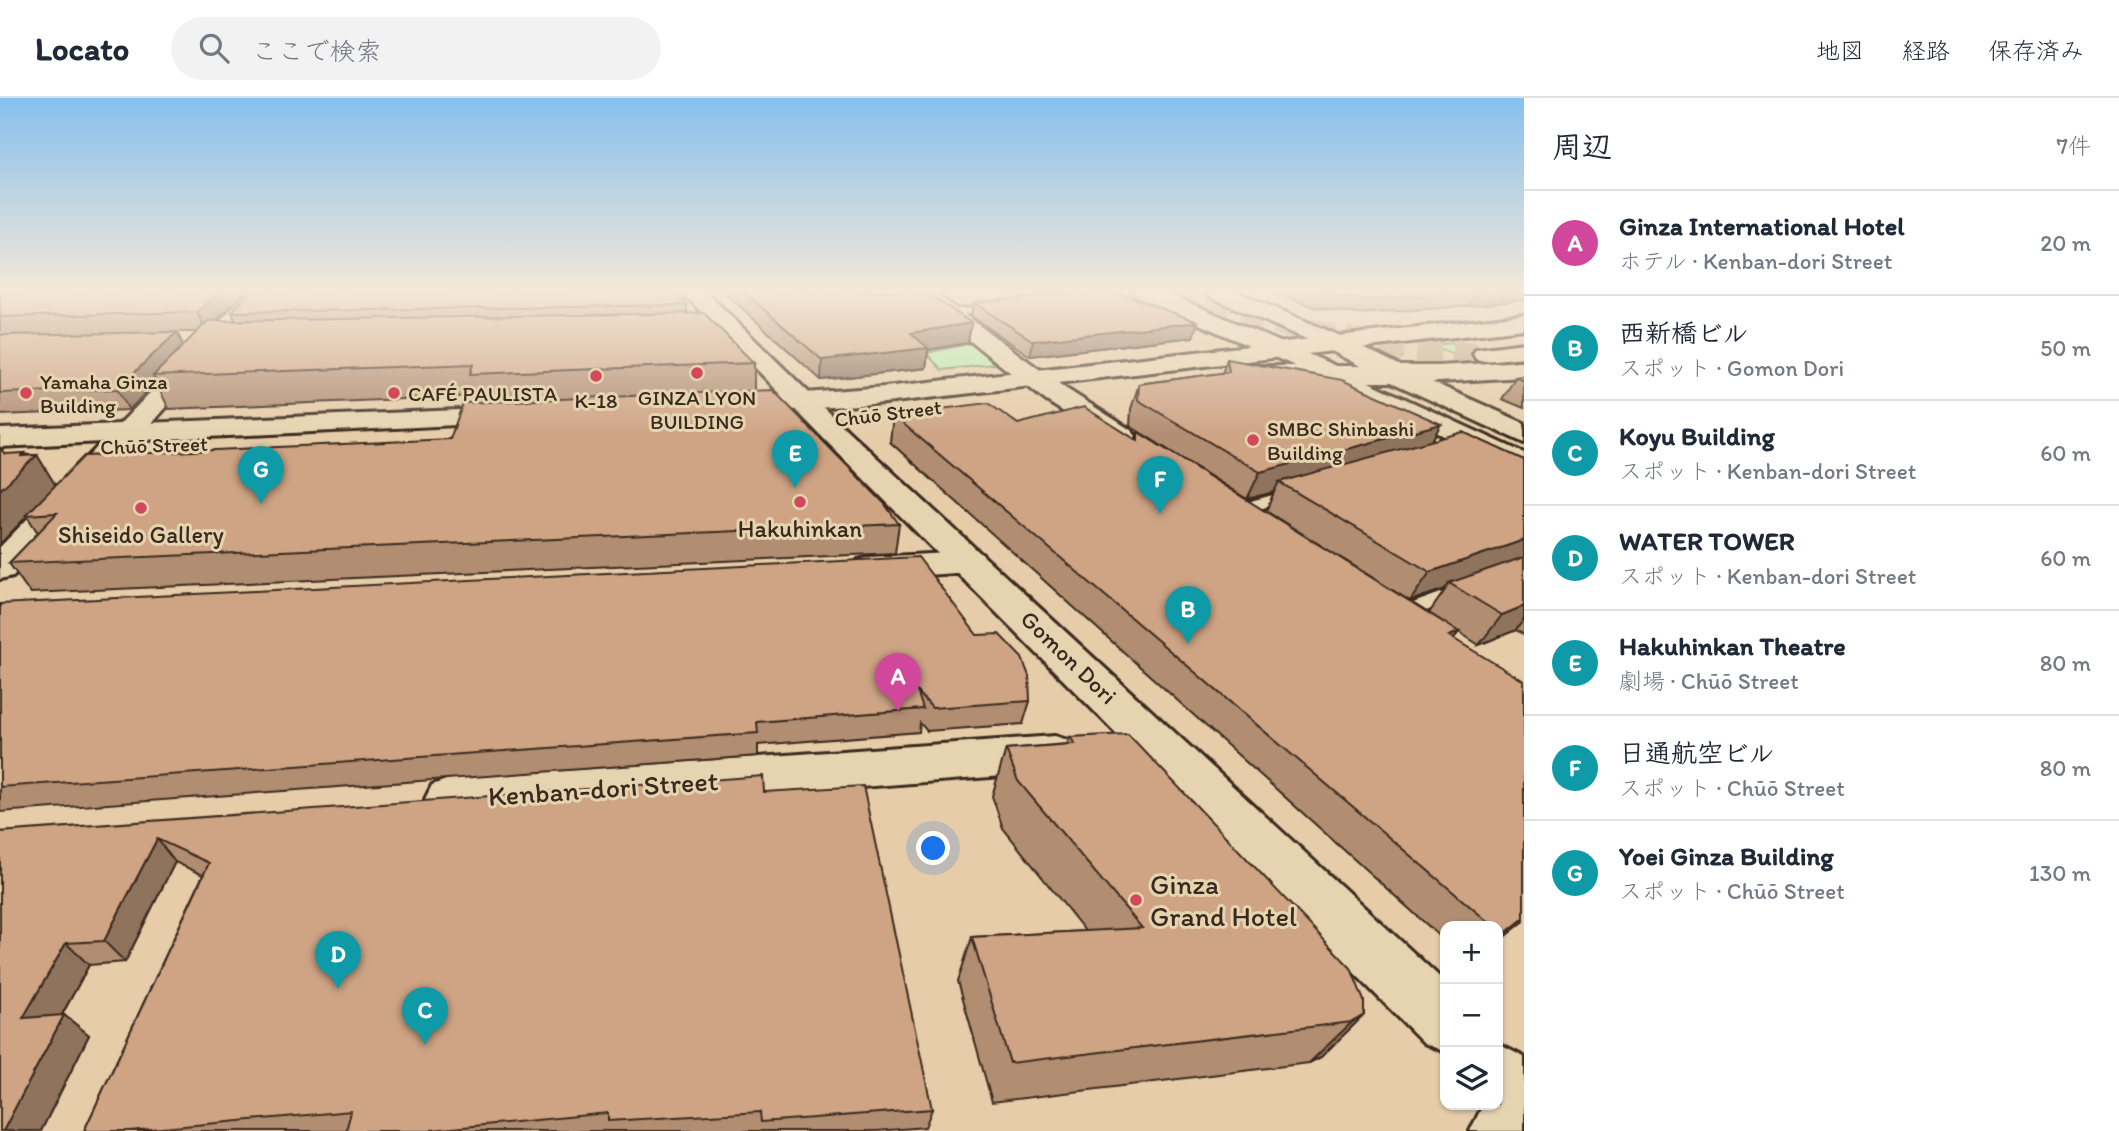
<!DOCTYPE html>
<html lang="ja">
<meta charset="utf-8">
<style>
body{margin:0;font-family:Itim,"Klee One",sans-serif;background:#f2f2f3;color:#1f2937}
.controls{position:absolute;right:21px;bottom:21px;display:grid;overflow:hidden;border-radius:14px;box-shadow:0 2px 5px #0004}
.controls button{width:63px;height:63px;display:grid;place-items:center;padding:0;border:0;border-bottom:2px solid #e0e1e3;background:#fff;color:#1f2937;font:35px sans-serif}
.you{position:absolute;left:934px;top:751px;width:24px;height:24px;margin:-18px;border:5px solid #fff;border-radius:50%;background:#1a73e8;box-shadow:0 0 0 10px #1a73e833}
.badge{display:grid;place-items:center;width:46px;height:46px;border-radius:50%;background:#ea580c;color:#fff;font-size:23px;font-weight:700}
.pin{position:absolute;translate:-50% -58px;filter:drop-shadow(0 2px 4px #0008)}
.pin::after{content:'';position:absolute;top:37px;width:24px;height:21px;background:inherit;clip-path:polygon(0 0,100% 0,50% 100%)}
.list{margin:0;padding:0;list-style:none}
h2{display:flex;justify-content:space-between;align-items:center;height:91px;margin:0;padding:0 28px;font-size:30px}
h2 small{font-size:23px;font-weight:400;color:#747a83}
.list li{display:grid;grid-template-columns:46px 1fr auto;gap:21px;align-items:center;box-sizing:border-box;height:105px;padding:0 28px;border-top:2px solid #e0e1e3}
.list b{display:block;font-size:26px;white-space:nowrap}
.list p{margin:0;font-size:23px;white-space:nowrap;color:#747a83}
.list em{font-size:23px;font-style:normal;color:#747a83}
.icon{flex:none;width:38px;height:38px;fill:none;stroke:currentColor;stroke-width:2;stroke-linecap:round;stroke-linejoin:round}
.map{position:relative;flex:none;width:1524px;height:1033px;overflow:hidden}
header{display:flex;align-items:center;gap:42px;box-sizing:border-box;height:98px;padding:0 35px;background:#fff;border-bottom:2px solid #e0e1e3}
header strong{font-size:33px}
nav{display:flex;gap:38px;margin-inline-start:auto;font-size:24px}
.search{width:490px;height:63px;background:#f2f2f3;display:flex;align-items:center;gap:18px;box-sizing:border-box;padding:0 24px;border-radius:38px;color:#747a83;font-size:26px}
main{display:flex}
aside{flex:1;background:#fff}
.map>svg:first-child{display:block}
.green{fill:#b7eeb0;stroke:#798c67;stroke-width:2}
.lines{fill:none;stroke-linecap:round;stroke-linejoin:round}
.primary-tunnel{stroke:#c4ac8d;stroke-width:24;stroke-dasharray:24 12;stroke-linecap:butt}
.service-casing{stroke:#3b2a1e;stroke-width:5}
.minor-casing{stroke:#3b2a1e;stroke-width:6}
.tertiary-casing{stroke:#3b2a1e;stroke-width:6}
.secondary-casing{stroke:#3b2a1e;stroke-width:6}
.primary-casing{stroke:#3b2a1e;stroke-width:6}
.trunk-casing{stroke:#3b2a1e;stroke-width:6}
.service{fill:#e6d4b1;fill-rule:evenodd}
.minor{fill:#e6d4b1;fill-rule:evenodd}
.tertiary{fill:#e6d4b1;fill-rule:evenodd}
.secondary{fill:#e6d4b1;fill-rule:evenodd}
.primary{fill:#e6d4b1;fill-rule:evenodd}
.trunk{fill:#e6d4b1;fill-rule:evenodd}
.wall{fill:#b18d72;stroke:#3b2a1e;stroke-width:2;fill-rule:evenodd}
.shaded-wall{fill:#90735d;stroke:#3b2a1e;stroke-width:2}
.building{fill:#cea485;stroke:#3b2a1e;stroke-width:2}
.poi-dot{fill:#d1495b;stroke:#e6d4b1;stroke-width:2.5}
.labels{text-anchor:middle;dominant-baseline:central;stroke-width:6;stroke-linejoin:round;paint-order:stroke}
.far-poi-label{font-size:21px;fill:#3b2a1e;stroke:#e6d4b1;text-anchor:start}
.far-street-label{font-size:21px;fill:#3b2a1e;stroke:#e6d4b1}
.poi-label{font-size:24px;fill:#3b2a1e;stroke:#e6d4b1}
.street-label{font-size:24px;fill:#3b2a1e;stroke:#e6d4b1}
.near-street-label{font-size:28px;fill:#3b2a1e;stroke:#e6d4b1}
.near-poi-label{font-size:28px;fill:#3b2a1e;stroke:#e6d4b1;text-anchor:start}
</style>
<header>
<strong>Locato</strong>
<div class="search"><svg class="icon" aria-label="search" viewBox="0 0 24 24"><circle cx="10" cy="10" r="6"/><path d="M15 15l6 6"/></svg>ここで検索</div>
<nav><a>地図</a><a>経路</a><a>保存済み</a></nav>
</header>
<main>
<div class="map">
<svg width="1524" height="1033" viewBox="0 0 1524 1033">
<rect width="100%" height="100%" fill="#e6cca9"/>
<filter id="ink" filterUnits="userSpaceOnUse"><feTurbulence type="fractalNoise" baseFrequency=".0143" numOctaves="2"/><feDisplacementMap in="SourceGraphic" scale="14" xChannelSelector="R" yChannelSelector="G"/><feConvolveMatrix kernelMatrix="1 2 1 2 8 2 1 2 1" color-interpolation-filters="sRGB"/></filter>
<g filter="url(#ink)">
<g class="green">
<path d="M1461,244L1502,264L1470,265L1433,247Z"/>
<path d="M973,245L994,266L942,272L926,255Z"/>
</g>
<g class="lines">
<path class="primary-tunnel" d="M1172,193C1275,226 1376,255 1485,256"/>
<g class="service-casing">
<g id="service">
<path d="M996,208L1000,209V213L948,218L942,215L948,212Z"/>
<path d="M1295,391L1301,393V399L1235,418L1227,413L1229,409Z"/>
<path d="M1460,488L1469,494L1467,498L1398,523L1388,517L1391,513Z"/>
</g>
</g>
<g class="minor-casing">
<g id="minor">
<path d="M249,193H272L13,478L0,481V449Z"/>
<path d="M907,193H932L1065,290L1131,332L1136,338L1131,344L1121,347L1111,344L1045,302Z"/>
<path d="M970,454L983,457L988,465L983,473L871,481L858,478L853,470L858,462L871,459Z"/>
<path d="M1055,638L1071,643L1078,656L1071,669L1055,674L449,721L432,715L425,701L432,687L449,681Z"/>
<path d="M1524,980V1033H1470L1483,1007H1498V993Z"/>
</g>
</g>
<g class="tertiary-casing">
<g id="tertiary">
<path d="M681,193H705L848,333L1445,884V954L1424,945L828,345Z"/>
<path d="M1498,946L1524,959V1033L1501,1026L1483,1007H1498Z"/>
</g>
</g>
<g class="secondary-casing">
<g id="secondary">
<path d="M1329,266L1524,355V376L1320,279L1316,274L1320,269Z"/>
<path d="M1396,268L1524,325V345L1387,282L1383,276L1387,270Z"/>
</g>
</g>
<g class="primary-casing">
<g id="primary">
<path d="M1132,193H1162L1338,269L1342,274L1338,279H1320L1135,198Z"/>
<path d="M1205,193H1235L1338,237L1405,270L1409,276L1405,282H1387L1320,247L1208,198Z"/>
<path d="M1524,245V259L1485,263L1476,261L1473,256L1476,251Z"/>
</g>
</g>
<g class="trunk-casing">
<g id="trunk">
<path d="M1524,217V231L885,305L736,316L726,314L722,308L726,302L736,300L885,289Z"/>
<path d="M1524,263V279L1438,284H1245L1236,282L1232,276L1236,270L1245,268H1438Z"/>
<path d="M508,310L518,312L522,318L518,324L0,349V331Z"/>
</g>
</g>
<use href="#service" class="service"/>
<use href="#minor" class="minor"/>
<use href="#tertiary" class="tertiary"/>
<use href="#secondary" class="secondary"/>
<use href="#primary" class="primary"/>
<use href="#trunk" class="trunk"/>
</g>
<g class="wall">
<path d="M0,193H246L216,223H235L232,214L251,193H686V202L684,205L687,207V215L754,265V293L899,426L895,455L30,495L9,465L38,435L27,418L0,446L5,356L37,357L55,387L450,341L476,304L475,298L169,311L156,284L129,312L0,317ZM177,234H197L183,248Z"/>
<path d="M723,193H925L971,225L968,245L928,252L926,270L821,282Z"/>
<path d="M1028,193H1085V195L1193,239L1030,258L971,218L974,205L1035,199Z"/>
<path d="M1272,193H1524L1468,208L1358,216L1314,209Z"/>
<path d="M1227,261L1432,343L1524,362V537L1516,532L1479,547L1429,515L1445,492L1410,503L1266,413L1274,394L1247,401L1130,328L1131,311L1139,286L1222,275Z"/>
<path d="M1524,278V310L1502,301L1516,279Z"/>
<path d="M893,317L1018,326L1136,342L1138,334L1454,541L1524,823L1498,844V828H1445V843L890,344Z"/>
<path d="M0,506L977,537L1030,603L1023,626L927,633L920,625L919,634L758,647V658L0,714Z"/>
<path d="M1070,639L1364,917L1321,959L1309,965L992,1004L958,883L972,839L1085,833L1003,730L992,698L1006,651L1067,646Z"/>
<path d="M764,694L932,1011L925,1029L877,1033H84L203,777L175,764L125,864L89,867L62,917H64L89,937L41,1033H0V734Z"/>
</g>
<g class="shaded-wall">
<path d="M220,193H246L206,233L197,214Z"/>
<path d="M676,193H686V202L682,207L674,195Z"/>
<path d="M1046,193H1085L1084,196L1038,201L1039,194Z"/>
<path d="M1488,193H1524V202L1468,208L1476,194Z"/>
<path d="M1198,224L1193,239L1030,258L1033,243Z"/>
<path d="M971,225L968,245L928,252L926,270L821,282L822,262L911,235Z"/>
<path d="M177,234L186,254L153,278L156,284L129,312L117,291Z"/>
<path d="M1441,326L1426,353L1279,384L1274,394L1247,401L1260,374Z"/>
<path d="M25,355L31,363L37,357L56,388L26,417L27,418L0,446V392L22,358Z"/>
<path d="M1524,442V464L1449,485L1445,491L1410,503L1430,474Z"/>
<path d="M1524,508V521L1516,532L1479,547L1502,517Z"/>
<path d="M1459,534L1436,565L1449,538Z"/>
<path d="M157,741L175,764L125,864L104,843Z"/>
<path d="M1524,820V823L1498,844V841Z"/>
<path d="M66,845L89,867L49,940L23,920Z"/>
<path d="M64,917L89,937L41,1033H3Z"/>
<path d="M1364,917L1321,959L1309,965L1352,924Z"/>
</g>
<g class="building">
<path d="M0,193H220L197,214L0,219Z"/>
<path d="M251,193H676L674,195L687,207L232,214Z"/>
<path d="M743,193H925L971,225L911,235L928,250L822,262Z"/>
<path d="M1101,193H1115L1198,224L1033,243L974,205Z"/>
<path d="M1315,193H1488L1364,202Z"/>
<path d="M704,215L754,265L470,276L473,266L153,278L208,223Z"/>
<path d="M177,234L117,291L0,295V237Z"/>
<path d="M1227,261L1342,282L1441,326L1260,374L1138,302L1139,286L1229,274Z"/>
<path d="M1524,278V283L1516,279Z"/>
<path d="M773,292L884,405L899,426L9,465L57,415L26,417L84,358L450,341L463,305Z"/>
<path d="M988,305L1018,326L1084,309L1138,343V334L1459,534L1449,538L1524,583V820L1503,837L1498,832V828H1493L893,317Z"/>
<path d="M1463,334L1524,362V442L1430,474L1279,384Z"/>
<path d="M0,350L5,356L25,355L22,358L37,357L0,392Z"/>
<path d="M918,459L977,537L999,536L1022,560L1029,578L1030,603L932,610L917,593L923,611L757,624L758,635L0,689V506Z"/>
<path d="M1524,459V508L1502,517L1449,485Z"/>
<path d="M1128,636L1351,870L1364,903V917L1352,924L1010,965L972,839L1142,830L1018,683L1006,651L1075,646L1070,639Z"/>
<path d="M763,678L764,694L863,688L932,1011L761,1024L760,1014L608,1023V1015L432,1032V1033H346L351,1013L129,1033H84L209,765L157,741L104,843L66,845L23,920L64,917L3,1033H0V734Z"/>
</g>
</g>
<linearGradient id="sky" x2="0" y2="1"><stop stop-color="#87c0ee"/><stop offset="0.57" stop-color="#f4e8d8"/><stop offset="1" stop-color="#f4e8d8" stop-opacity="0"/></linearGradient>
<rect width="1524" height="338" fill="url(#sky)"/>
<g class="poi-dot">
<circle cx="697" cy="275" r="7"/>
<circle cx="596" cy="278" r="7"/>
<circle cx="26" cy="295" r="7"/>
<circle cx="394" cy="295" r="7"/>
<circle cx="1253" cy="342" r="7"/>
<circle cx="800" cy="404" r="7"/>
<circle cx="141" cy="410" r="7"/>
<circle cx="1136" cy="802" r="7"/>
</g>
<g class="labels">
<g class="far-poi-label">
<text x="40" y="283">Yamaha Ginza<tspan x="40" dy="24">Building</tspan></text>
<text x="408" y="295">CAFÉ PAULISTA</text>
<text x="697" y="299" text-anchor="middle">GINZA LYON<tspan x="697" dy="24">BUILDING</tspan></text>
<text x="596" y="302" text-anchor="middle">K-18</text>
<text x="1267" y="330">SMBC Shinbashi<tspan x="1267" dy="24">Building</tspan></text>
</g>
<g class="far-street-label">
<text transform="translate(888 315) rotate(-7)">Chūō Street</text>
<text transform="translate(154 347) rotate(-2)">Chūō Street</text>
</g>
<g class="poi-label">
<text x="800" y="430">Hakuhinkan</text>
<text x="141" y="436">Shiseido Gallery</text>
</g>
<g class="street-label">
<text transform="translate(1069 559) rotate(44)">Gomon Dori</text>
</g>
<g class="near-street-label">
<text transform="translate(603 690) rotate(-4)">Kenban-dori Street</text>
</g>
<g class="near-poi-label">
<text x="1150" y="786">Ginza<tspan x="1150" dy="32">Grand Hotel</tspan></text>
</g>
</g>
</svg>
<div class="controls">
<button>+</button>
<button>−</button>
<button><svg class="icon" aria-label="layers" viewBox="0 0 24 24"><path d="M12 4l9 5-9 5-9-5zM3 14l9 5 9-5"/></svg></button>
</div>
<div class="you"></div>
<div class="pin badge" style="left:898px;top:613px;background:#d1479c">A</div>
<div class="pin badge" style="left:1188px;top:546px;background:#0f9aa8">B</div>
<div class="pin badge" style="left:425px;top:947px;background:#0f9aa8">C</div>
<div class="pin badge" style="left:338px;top:891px;background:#0f9aa8">D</div>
<div class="pin badge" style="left:795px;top:390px;background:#0f9aa8">E</div>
<div class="pin badge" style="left:1160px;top:416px;background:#0f9aa8">F</div>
<div class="pin badge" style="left:261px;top:406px;background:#0f9aa8">G</div>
</div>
<aside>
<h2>周辺<small>7件</small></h2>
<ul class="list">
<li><span class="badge" style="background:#d1479c">A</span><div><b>Ginza International Hotel</b><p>ホテル · Kenban-dori Street</p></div><em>20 m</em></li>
<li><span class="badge" style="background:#0f9aa8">B</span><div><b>西新橋ビル</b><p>スポット · Gomon Dori</p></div><em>50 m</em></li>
<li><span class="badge" style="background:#0f9aa8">C</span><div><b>Koyu Building</b><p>スポット · Kenban-dori Street</p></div><em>60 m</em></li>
<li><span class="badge" style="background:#0f9aa8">D</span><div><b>WATER TOWER</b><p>スポット · Kenban-dori Street</p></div><em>60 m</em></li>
<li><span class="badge" style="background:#0f9aa8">E</span><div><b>Hakuhinkan Theatre</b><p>劇場 · Chūō Street</p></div><em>80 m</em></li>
<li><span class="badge" style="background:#0f9aa8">F</span><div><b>日通航空ビル</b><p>スポット · Chūō Street</p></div><em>80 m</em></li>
<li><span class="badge" style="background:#0f9aa8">G</span><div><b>Yoei Ginza Building</b><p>スポット · Chūō Street</p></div><em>130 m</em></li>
</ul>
</aside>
</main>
